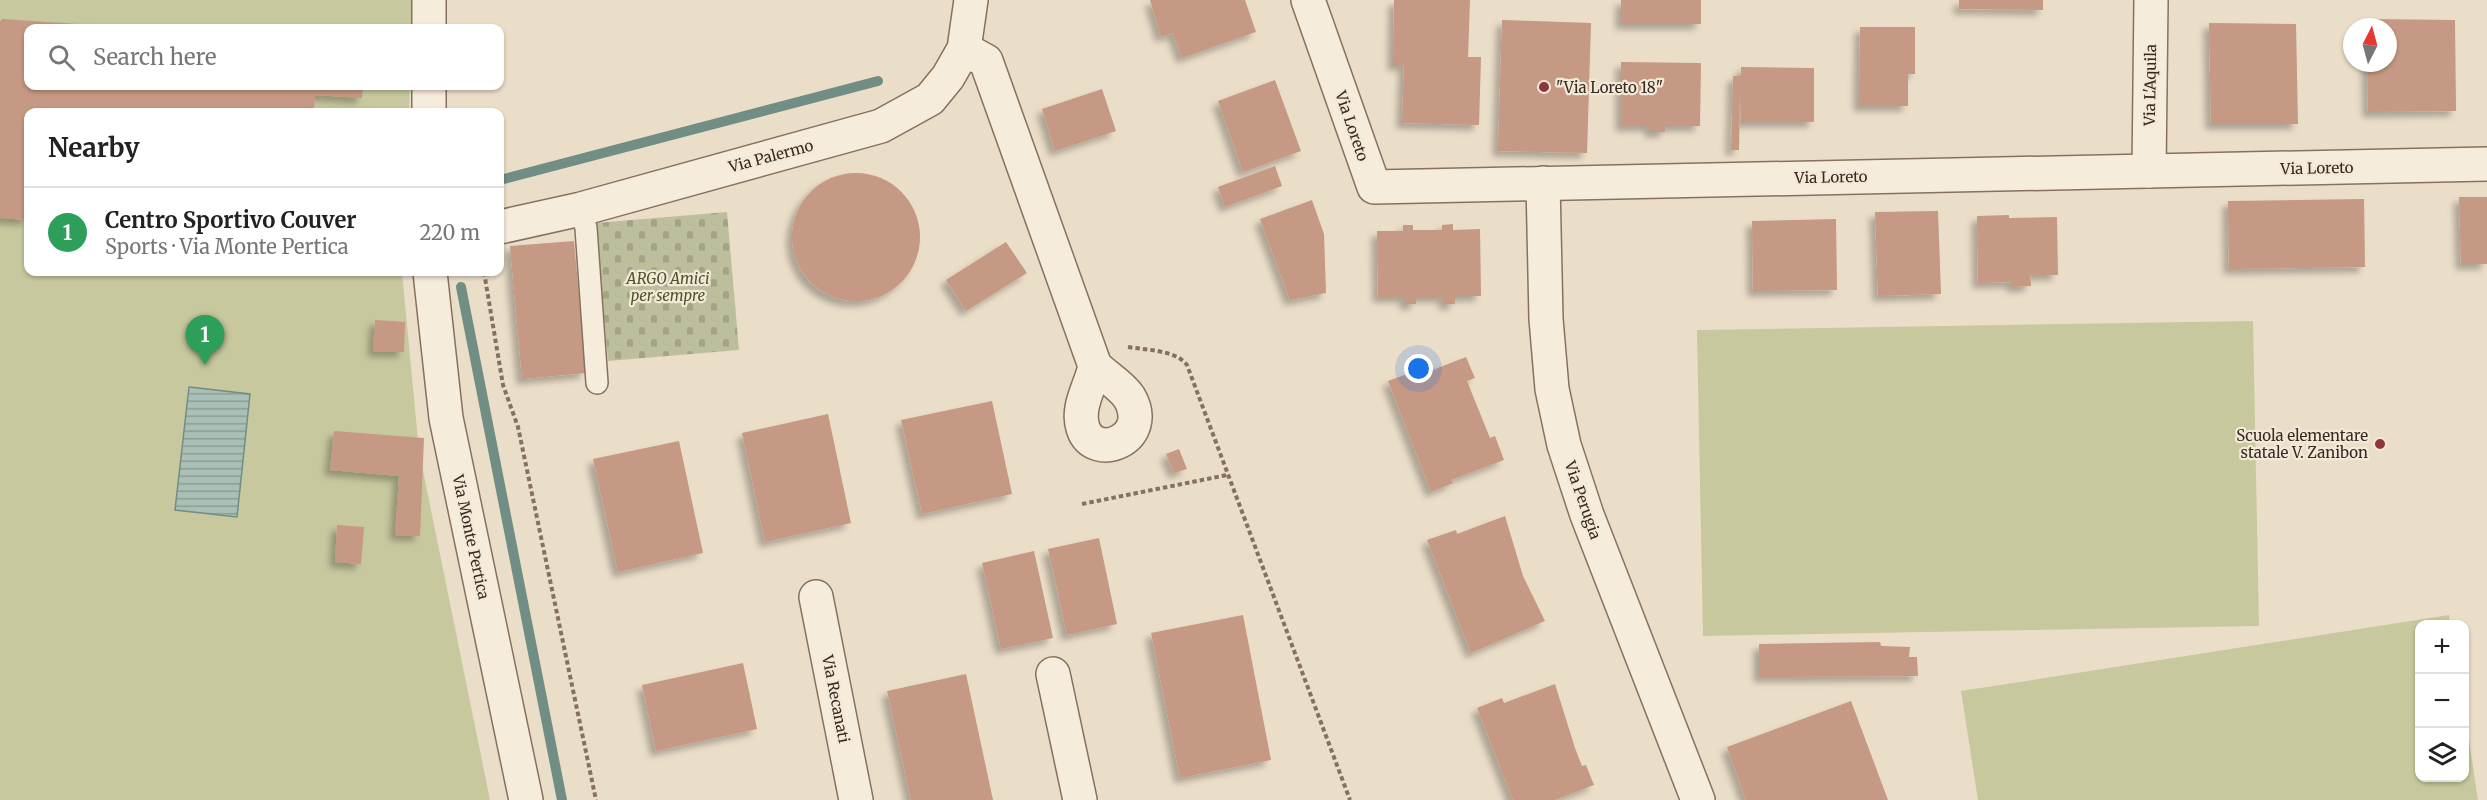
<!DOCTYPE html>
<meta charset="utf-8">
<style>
body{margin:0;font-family:Merriweather,serif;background:#f2f2f2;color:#222}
.controls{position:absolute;right:18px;bottom:18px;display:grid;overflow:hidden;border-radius:12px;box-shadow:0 2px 4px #0004}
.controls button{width:54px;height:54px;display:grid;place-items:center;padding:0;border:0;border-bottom:2px solid #e0e0e0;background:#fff;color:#222;font:30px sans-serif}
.compass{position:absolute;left:2343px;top:18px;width:54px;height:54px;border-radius:50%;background:#fff;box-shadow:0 2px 4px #0004;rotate:6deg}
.you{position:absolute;left:1419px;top:369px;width:21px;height:21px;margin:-15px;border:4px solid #fff;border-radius:50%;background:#1a73e8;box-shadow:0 0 0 9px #1a73e833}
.badge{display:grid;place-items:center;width:39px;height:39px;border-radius:50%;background:#8f353d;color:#fff;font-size:20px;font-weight:700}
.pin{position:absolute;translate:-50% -50px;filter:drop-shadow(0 2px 3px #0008)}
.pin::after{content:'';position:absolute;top:32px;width:21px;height:18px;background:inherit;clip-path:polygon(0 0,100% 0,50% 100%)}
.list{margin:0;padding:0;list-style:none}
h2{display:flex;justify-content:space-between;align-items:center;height:78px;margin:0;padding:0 24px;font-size:26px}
h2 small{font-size:20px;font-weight:400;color:#767676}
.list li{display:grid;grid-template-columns:39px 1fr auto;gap:18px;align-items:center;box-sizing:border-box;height:90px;padding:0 24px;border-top:2px solid #e0e0e0}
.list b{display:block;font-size:22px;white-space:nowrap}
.list p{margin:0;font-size:20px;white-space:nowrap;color:#767676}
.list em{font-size:20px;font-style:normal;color:#767676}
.icon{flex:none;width:33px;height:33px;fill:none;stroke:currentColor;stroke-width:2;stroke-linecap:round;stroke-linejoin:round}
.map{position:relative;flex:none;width:2487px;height:800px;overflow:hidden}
.search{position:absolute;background:#fff;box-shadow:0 2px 4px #0004;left:24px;top:24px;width:480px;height:66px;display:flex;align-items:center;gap:15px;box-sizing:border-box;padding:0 21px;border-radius:12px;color:#767676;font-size:22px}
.panel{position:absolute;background:#fff;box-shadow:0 2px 4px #0004;left:24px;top:108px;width:480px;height:168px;border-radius:12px}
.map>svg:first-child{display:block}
.green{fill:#c7c89e}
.cemetery{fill:url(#cemetery-stones)}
.water{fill:url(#water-rules);stroke:#718e84;stroke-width:1.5}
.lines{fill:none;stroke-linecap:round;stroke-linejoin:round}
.stream{stroke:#718e84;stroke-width:10}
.building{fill:#c59983;filter:url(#shadow)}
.service-casing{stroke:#86715f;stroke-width:24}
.minor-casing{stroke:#86715f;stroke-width:36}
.path{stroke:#86715f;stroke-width:4;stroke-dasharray:4.5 3;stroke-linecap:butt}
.service{stroke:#f6ecdc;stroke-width:21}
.minor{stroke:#f6ecdc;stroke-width:33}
.poi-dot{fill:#8f353d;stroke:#f3e9d8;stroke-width:2}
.labels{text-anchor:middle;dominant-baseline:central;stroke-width:4.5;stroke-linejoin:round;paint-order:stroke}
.street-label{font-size:15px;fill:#382a22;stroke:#f3e9d8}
.poi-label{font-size:15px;fill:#382a22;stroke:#f3e9d8;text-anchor:start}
.park-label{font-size:15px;font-style:italic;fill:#4b522a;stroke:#f3e9d8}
</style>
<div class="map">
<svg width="2487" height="800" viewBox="0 0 2487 800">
<defs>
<pattern id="cemetery-stones" width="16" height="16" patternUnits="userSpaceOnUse" patternTransform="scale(1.5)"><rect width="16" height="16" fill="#bdbe9c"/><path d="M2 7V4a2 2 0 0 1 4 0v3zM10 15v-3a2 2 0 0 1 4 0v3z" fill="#a3a386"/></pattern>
<pattern id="water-rules" width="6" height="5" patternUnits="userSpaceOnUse" patternTransform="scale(1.5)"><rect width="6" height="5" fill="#aac0b7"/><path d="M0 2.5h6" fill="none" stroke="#8b9c94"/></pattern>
<filter id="shadow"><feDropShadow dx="-5.5" dy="5.5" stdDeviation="3" flood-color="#0004"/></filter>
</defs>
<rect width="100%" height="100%" fill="#ebdec9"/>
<g class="green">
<path d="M0,0H413L412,28H28V86H410L409,112H28V272H402L419,451L490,800H0Z"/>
<path d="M2253,321L2259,626L1703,636L1697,330Z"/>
<path d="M2449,615L2450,624H2420V778H2464L2465,713L2478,800H1978L1961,691Z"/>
</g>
<path class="cemetery" d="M727,212L739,350L608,361L596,223Z"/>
<path class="water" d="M189,387L250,394L237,517L175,510Z"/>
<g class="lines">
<g class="stream">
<path d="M500,180L878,81"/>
<path d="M461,287L562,800"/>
</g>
</g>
<g class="building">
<path d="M1150,0H1245L1256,32L1182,58L1173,33L1161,37Z"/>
<path d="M1394,0H1470L1468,57H1481L1479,125L1402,123L1404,65H1393Z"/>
<rect x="1621" y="0" width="80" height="24"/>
<path d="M1959,0H2043V10L1959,9Z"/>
<path d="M2,19L121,27L28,28V86H363L362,98L315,95L314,112H28V220L0,218V22Z"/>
<path d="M2367,19L2455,20L2456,111L2368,112L2367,63H2388V27H2367Z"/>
<path d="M1502,20L1591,23L1587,153L1498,151Z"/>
<path d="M2209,23L2296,24L2298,124H2211Z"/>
<path d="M1860,27H1915V74H1908V106H1859Z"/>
<path d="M1621,62L1701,63L1700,126H1666L1665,132H1650V126H1621Z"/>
<path d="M1741,67L1814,68V122H1741L1740,90L1739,150H1731L1733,76H1741Z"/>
<path d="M1275,80L1301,151L1243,172L1218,101Z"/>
<path d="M1102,89L1116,131L1055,151L1042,109Z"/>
<path d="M1275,166L1282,186L1225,207L1218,187Z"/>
<circle cx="856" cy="237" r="64"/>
<path d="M2459,197H2487V264H2461Z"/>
<path d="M2364,199L2365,267L2229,269L2228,201Z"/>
<path d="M1312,200L1324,234L1326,293L1290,300L1260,219Z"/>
<path d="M1938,211L1941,294L1878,296L1875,212Z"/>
<path d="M2009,215V218L2057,217L2058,275H2030L2031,286L2012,287V282L1978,283L1977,216Z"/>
<path d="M1836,219L1837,290L1753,291L1752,221Z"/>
<path d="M1453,224V230L1480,229L1481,296H1455V304H1444V297H1416V304H1405V297H1378L1377,231H1403V225H1413V230H1442V225Z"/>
<path d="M574,241L586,373L522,379L510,246Z"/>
<path d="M1006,242L1027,273L966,311L946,280Z"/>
<path d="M375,320L405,322L404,352L373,351Z"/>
<path d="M1466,357L1475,378L1467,381L1490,438L1495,436L1504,460L1451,480L1453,483L1431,492L1388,381L1413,372L1415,377Z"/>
<path d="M992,401L1012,494L922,514L901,420Z"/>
<path d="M828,414L851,523L765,542L742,433Z"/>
<path d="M334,431L424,438L420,536L395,535L399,476L330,470Z"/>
<path d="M679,441L703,553L618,572L593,459Z"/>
<path d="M1179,449L1187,469L1174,473L1166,454Z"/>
<path d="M1505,516L1523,576L1545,621L1471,653L1427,540L1456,530L1457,534Z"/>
<path d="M337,525L364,527L361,564L335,562Z"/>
<path d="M1099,538L1117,624L1067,635L1048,549Z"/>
<path d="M1034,551L1053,638L1001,649L982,563Z"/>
<path d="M1243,615L1271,760L1180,778L1151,633Z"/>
<path d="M1880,642L1881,646L1910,647L1909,657H1917L1918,676L1759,677V644Z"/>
<path d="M743,663L757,729L656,751L642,685Z"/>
<path d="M966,674L993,800H911L887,691Z"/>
<path d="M1555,684L1575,748L1582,766L1586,765L1594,785L1555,800H1513L1477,708L1502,698L1504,703Z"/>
<path d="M1851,701L1888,800H1746L1727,747Z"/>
</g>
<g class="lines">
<g class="service-casing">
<path id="service" d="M581,209L586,228L597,383"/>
</g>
<g class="minor-casing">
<g id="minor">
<path d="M429,0V28"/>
<path d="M1308,0L1374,187L2487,164"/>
<path d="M964,49L986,61L1095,366C1106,377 1121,385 1129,397C1154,439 1094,463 1083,428C1076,407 1091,386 1095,366"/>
<path d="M429,86V112"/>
<path d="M2149,171L2151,0"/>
<path d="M1543,183L1546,319L1552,389L1564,445L1587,515L1698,800"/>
<path d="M500,227L581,209L881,126L930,99L948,77L964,49L971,0"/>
<path d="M430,272L446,418L526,800"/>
<path d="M816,597L856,800"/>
<path d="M1053,674L1080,800"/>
</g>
</g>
<g class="path">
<path d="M484,272L503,385L518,427L596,800"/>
<path d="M1128,347C1146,350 1176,350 1187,365L1350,800"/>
<path d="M1082,504L1227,475"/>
</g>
<use href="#service" class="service"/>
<use href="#minor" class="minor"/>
</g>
<g class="poi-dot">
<circle cx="1544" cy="87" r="6"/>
<circle cx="2380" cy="444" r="6"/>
</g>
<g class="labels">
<g class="street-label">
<text transform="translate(2150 85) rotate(-89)">Via L'Aquila</text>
<text transform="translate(1352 126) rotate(71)">Via Loreto</text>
<text transform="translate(771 156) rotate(-15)">Via Palermo</text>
<text transform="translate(2317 168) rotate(-1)">Via Loreto</text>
<text transform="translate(1831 177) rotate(-1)">Via Loreto</text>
<text transform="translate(1583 500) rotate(71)">Via Perugia</text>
<text transform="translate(471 537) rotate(78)">Via Monte Pertica</text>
<text transform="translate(836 699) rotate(79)">Via Recanati</text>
</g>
<g class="poi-label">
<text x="1556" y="87">"Via Loreto 18"</text>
<text x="2368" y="435" text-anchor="end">Scuola elementare<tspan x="2368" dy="17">statale V. Zanibon</tspan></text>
</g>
<g class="park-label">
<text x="668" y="278">ARGO Amici<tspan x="668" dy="17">per sempre</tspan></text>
</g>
</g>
</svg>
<div class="controls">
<button>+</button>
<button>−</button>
<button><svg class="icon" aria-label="layers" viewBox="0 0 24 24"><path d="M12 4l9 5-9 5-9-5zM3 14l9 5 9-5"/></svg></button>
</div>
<svg class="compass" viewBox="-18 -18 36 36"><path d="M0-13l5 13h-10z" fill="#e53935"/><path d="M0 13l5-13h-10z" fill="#767676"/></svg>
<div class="you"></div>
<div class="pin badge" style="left:205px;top:365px;background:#2e9e5b">1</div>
<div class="search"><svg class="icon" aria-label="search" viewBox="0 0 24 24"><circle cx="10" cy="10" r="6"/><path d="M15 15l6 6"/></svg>Search here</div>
<section class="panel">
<h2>Nearby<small></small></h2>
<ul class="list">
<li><span class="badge" style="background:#2e9e5b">1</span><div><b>Centro Sportivo Couver</b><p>Sports · Via Monte Pertica</p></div><em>220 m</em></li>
</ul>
</section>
</div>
